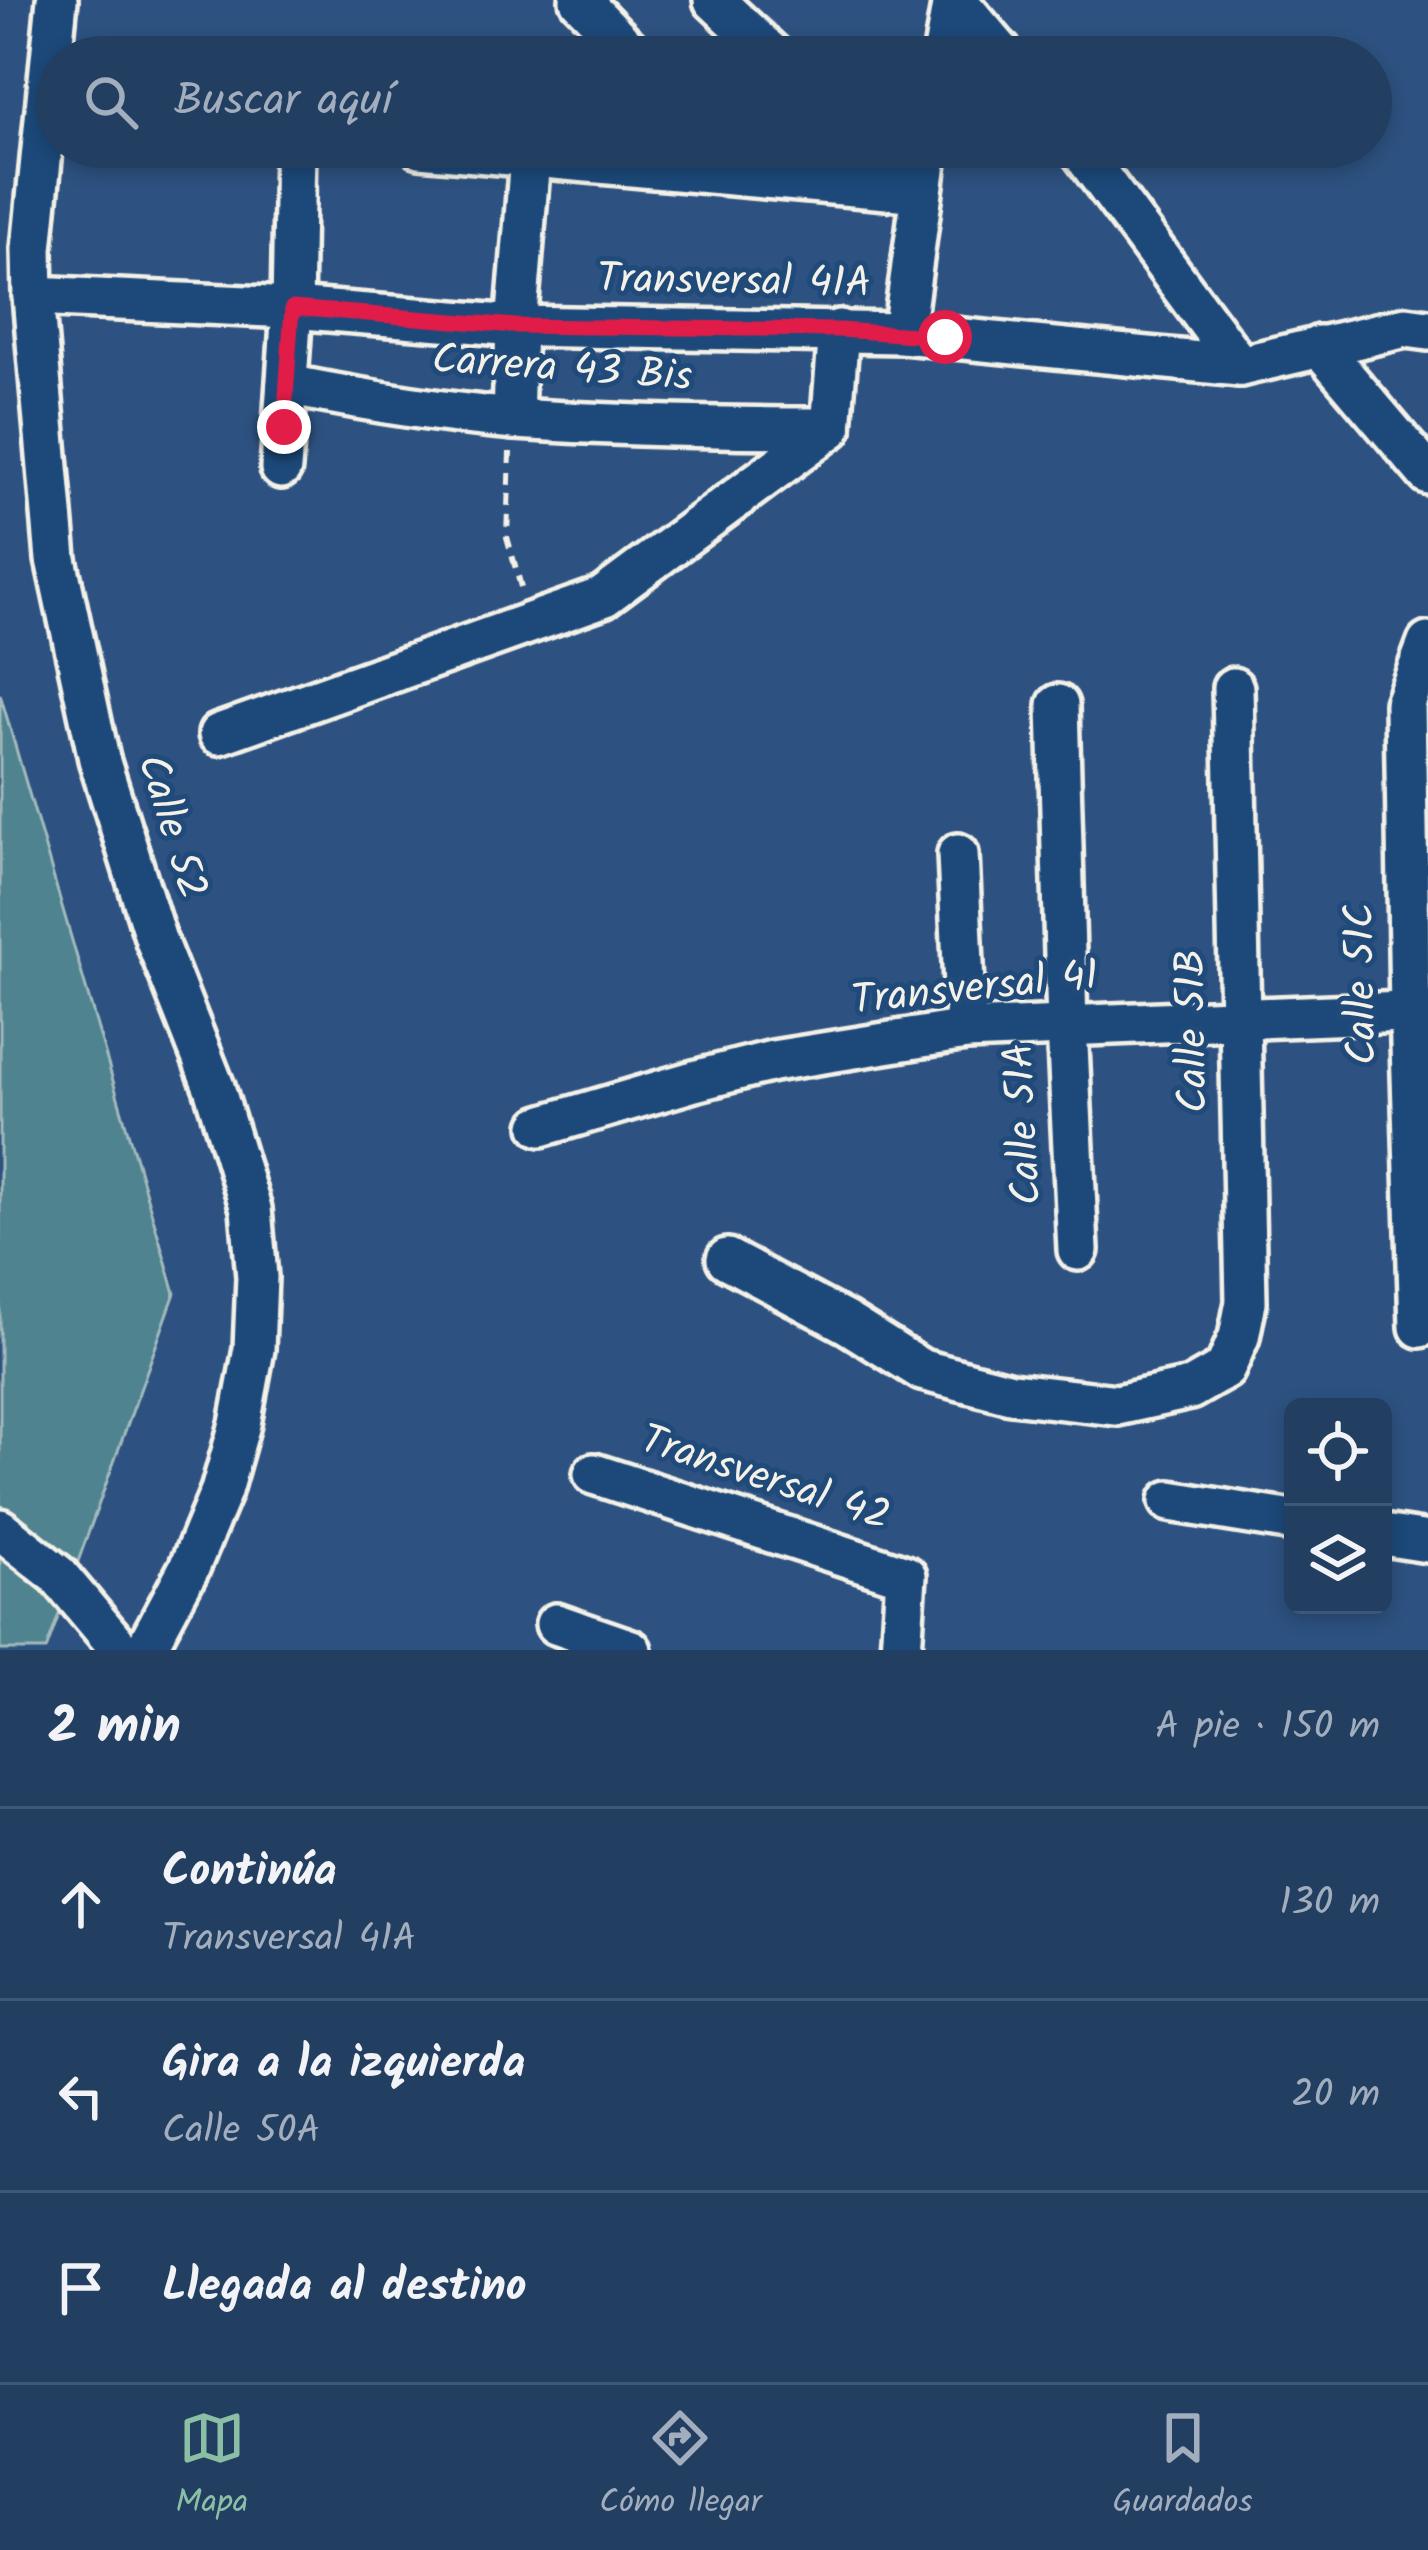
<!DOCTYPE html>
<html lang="es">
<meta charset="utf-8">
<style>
body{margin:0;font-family:Kalam,sans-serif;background:#2a4567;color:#f1f3f6}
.controls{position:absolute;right:36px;bottom:36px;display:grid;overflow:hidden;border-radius:18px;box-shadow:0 6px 18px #0003}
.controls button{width:108px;height:108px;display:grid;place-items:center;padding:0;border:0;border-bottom:3px solid #3f5776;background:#223e61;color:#f1f3f6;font:60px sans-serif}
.stop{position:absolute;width:36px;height:36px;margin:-27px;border:9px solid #e11d48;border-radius:50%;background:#fff}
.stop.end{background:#e11d48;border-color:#fff;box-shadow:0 3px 12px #0008}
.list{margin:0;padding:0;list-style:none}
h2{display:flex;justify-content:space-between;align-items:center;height:156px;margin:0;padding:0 48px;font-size:51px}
h2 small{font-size:39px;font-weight:400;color:#a2aebd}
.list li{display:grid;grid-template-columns:78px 1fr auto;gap:36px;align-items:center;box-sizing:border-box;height:192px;padding:0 48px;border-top:3px solid #3f5776}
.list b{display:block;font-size:45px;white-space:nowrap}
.list p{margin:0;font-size:39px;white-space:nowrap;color:#a2aebd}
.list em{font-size:39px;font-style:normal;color:#a2aebd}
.icon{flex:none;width:66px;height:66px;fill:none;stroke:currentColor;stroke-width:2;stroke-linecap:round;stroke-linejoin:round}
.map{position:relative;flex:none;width:1428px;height:1650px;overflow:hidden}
.search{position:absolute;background:#223e61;box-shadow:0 6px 18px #0003;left:36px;right:36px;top:36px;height:132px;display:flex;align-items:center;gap:30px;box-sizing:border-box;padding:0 42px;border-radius:66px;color:#a2aebd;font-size:45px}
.sheet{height:732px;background:#223e61}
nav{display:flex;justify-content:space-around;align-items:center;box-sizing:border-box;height:168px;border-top:3px solid #3f5776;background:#223e61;font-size:33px;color:#a2aebd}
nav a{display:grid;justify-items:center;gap:6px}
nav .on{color:#8abfa5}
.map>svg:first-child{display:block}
.green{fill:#508390;stroke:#a2babc;stroke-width:3}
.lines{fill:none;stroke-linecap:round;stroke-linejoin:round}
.minor-casing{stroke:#f4f1e8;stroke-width:48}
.path{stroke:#f4f1e8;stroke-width:6;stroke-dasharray:12 9;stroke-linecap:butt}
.minor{stroke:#1f4a7a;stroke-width:39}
.route{stroke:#e11d48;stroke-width:15}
.labels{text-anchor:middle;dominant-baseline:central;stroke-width:10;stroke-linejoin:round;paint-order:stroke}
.street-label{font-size:42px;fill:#f4f1e8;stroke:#1f4a7a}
</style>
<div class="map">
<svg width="1428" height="1650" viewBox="0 0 1428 1650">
<rect width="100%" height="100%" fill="#2d5281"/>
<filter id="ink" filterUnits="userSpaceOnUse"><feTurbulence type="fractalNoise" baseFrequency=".00833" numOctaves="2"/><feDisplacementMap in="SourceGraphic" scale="24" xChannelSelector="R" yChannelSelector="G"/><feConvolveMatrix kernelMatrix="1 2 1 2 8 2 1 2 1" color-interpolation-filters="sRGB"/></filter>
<g filter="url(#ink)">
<path class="green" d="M0,694L175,1293L46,1650H0Z"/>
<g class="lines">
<g class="minor-casing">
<g id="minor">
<path d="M57,0L32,249L33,296L56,559L99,759L156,940L214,1087L251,1209L257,1277L254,1349L240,1424L221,1491L189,1568L145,1650"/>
<path d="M580,0L636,57"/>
<path d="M714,0L775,57"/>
<path d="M956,0L1005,57"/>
<path d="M943,57L953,0"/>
<path d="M420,147L921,192"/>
<path d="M869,147L912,191"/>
<path d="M1078,147L1240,366"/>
<path d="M33,296L292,308L516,326L903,333L1240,366L1406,327L1428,330"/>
<path d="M903,333L928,147"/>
<path d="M1319,346L1428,474"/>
<path d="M287,385C363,400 439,413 516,419C621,426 726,428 831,428"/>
<path d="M513,419L516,326L530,158"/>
<path d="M831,428L839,330"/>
<path d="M281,468L292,308L295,147"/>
<path d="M1058,705L1067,1026L1078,1250"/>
<path d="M219,734L603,597L831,428"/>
<path d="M958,854L966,1030"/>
<path d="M541,1126L694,1081L773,1061L966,1030L1428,1011"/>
<path d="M727,1259L847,1323L922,1370L1011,1393L1117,1405L1190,1389L1225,1369L1239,1337L1246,1302L1233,688"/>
<path d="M1420,1327L1410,1012L1405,704L1428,643"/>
<path d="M594,1474L906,1576L901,1650"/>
<path d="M1170,1501L1293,1521"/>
<path d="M0,1529L58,1575L121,1650"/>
<path d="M1383,1535L1428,1542"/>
<path d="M556,1624L631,1650"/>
</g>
</g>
<path class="path" d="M510,452L507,537L521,587"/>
<use href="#minor" class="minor"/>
</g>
</g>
<g class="lines" filter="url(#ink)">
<path class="route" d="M284,427L292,308L516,326L839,330L945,337"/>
</g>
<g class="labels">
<g class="street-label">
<text transform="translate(734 282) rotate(1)">Transversal 41A</text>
<text transform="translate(562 369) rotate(4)">Carrera 43 Bis</text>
<text transform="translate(171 827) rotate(73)">Calle 52</text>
<text transform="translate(1362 984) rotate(-91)">Calle 51C</text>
<text transform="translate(975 989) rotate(-6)">Transversal 41</text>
<text transform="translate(1193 1031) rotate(-91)">Calle 51B</text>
<text transform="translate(1024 1124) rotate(-93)">Calle 51A</text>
<text transform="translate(765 1479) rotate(18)">Transversal 42</text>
</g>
</g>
</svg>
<div class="controls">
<button><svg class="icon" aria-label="locate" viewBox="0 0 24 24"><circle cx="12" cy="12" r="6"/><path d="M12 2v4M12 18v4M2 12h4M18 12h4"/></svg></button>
<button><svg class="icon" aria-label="layers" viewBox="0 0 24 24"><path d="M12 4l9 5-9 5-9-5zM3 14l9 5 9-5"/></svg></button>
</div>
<div class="stop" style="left:945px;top:337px"></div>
<div class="stop end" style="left:284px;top:427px"></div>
<div class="search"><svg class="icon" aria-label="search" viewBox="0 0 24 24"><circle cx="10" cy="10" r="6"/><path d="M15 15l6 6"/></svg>Buscar aquí</div>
</div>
<section class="sheet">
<h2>2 min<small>A pie · 150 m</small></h2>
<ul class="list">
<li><svg class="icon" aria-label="ahead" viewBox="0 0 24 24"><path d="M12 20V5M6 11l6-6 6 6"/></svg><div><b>Continúa</b><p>Transversal 41A</p></div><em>130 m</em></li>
<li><svg class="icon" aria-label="left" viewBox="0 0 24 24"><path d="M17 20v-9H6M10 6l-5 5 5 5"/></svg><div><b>Gira a la izquierda</b><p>Calle 50A</p></div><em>20 m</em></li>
<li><svg class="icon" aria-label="arrive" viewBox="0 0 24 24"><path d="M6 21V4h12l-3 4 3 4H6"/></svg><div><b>Llegada al destino</b></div></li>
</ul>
</section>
<nav>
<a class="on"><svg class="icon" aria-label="map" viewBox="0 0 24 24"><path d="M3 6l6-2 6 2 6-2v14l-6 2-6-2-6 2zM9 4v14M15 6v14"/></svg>Mapa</a>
<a><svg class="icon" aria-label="directions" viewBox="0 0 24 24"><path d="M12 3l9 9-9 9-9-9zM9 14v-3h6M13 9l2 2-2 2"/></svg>Cómo llegar</a>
<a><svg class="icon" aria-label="saved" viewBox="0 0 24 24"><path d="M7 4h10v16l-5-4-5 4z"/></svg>Guardados</a>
</nav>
